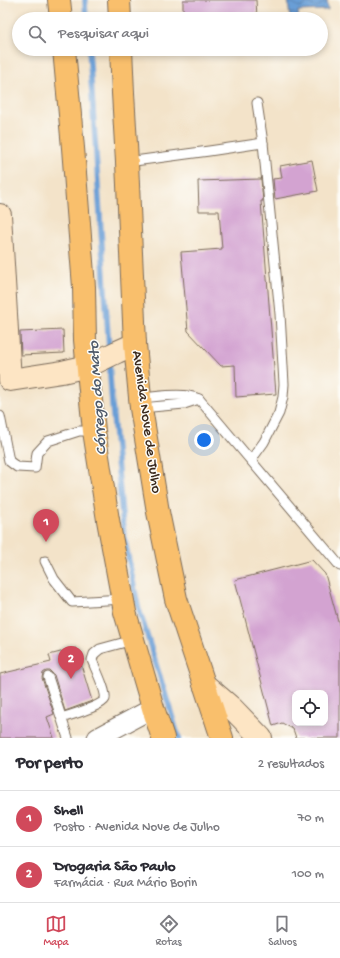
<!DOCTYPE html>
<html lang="pt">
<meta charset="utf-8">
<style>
body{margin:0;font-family:"Gochi Hand",sans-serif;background:#f7f7f7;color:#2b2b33}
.controls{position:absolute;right:12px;bottom:12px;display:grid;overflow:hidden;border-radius:8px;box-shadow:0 2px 6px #0003}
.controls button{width:36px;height:36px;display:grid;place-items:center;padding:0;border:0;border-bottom:1px solid #e1e1e2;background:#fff;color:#2b2b33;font:20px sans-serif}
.you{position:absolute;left:204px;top:440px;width:14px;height:14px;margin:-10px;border:3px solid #fff;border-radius:50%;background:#1a73e8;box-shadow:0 0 0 6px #1a73e833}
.badge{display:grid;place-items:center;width:26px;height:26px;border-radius:50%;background:#d1495b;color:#fff;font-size:13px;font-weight:700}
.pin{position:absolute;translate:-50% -33px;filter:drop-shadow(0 1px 2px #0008)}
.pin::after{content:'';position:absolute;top:21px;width:14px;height:12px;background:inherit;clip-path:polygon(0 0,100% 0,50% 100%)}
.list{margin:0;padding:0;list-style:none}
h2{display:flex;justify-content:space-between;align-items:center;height:52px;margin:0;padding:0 16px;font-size:17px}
h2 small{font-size:13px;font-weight:400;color:#7c7c81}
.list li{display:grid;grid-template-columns:26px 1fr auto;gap:12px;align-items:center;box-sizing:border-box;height:56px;padding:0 16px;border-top:1px solid #e1e1e2}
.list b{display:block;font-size:15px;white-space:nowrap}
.list p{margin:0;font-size:13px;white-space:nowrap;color:#7c7c81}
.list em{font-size:13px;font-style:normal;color:#7c7c81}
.icon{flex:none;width:22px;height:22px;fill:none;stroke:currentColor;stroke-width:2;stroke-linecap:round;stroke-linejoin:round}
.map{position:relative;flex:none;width:340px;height:738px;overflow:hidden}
.search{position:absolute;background:#fff;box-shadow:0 2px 6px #0003;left:12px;right:12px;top:12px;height:44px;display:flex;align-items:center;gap:10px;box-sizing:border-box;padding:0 14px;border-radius:22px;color:#7c7c81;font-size:15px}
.sheet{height:164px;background:#fff}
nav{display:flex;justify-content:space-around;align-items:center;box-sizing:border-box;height:56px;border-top:1px solid #e1e1e2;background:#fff;font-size:11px;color:#7c7c81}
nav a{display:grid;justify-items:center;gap:2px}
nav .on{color:#d1495b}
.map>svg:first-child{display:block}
.water{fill:url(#water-waves);stroke:#52647a}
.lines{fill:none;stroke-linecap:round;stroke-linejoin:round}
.stream{stroke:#699ed6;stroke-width:5.5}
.building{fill:#d3a3d1;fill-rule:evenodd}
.lane-casing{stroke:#7b6b5a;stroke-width:11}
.street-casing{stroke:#7b6b5a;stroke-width:21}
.secondary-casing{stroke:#7b6b5a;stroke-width:24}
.primary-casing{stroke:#7b6b5a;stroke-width:24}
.lane{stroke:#fff;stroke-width:9}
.street{stroke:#fff;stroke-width:19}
.secondary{stroke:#fde5c4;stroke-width:22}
.primary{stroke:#f9bf6c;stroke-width:22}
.labels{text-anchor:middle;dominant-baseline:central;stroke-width:3;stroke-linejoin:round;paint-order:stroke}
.street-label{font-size:15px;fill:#3b2a1e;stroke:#fdfcf7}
.water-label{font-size:16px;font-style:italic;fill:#4d5868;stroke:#fdfcf7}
</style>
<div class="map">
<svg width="340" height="738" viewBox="0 0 340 738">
<defs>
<pattern id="water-waves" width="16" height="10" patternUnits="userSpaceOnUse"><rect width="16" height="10" fill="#699ed6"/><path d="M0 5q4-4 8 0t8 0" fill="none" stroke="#5881ad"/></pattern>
</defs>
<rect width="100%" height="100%" fill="#fdfcf7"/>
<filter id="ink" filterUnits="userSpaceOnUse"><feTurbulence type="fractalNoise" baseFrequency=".025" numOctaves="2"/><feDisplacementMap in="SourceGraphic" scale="8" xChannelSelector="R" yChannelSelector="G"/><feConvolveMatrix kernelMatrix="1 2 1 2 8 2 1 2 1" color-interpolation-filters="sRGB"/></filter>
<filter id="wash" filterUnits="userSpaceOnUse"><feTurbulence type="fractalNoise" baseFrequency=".012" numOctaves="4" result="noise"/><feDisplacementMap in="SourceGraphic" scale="16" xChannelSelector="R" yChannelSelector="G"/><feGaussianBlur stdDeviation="0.9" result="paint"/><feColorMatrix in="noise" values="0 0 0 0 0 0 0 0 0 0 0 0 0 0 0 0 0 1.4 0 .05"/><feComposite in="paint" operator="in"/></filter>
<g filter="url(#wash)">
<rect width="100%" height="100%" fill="#f3e3c9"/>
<path class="water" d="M288,0H327L328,10L298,11L299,19H290Z"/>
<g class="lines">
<g class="stream">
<path d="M85,0L86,19"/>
<path d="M89,49L109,350"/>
<path d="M109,361L112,405L124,536L138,606L179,738"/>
</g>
</g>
<g id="blocks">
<g class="building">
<path d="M183,0H256L257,17L244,19H183Z"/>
<path d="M312,160L318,191L275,199L273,179L282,178L280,166Z"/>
<path d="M261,179L263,201H261L276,394L236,397L235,365L221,366L188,331L181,252L222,249L219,211H199L198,181Z"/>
<path d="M63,330L64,353L21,355L20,332Z"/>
<path d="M312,560L325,574L340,628V738H296L293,729L282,723L273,726L235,580ZM295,693H325V723H295Z"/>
<path d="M76,648L92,701L65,711L54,675L50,671H46L43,673L42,678L54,714L47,717L54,738H0V674L51,662L49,655Z"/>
</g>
</g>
</g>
<g filter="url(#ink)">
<use href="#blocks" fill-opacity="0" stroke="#7b6b5a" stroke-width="1"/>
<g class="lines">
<g class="lane-casing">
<g id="lane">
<path d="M127,162L209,151L263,143"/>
<path d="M140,398C159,397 182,392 199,399L340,566"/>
<path d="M141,408L184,404L199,399"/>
<path d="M0,416L9,461L17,467L35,468L37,453L48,441L79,431H94"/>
<path d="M251,460L264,442L279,413L283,397L284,384L280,314L263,143L257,103"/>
<path d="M45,561L54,579L72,602L123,599"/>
<path d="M48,677L68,738"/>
<path d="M62,718C70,715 102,706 105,699C107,692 95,668 92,660L94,654L100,649L133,640"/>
</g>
</g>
<g class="street-casing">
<path id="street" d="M97,738L153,708"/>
</g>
<g class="secondary-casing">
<g id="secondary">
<path d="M0,215L10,380L62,372L88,366L117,352L135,344"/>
<path d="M204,684L232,708L261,738"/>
</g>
</g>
<g class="primary-casing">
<g id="primary">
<path d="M59,0L61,19"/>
<path d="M119,0L120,19"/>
<path d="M64,49L73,148L84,287L85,340L94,431L108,520L125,612L153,708L163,738"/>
<path d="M121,49L123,93L127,162L135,344L141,408L158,512L176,599L222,738"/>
</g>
</g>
<use href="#lane" class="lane"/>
<use href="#street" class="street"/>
<use href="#secondary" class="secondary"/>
<use href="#primary" class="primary"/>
</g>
</g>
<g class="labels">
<g class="street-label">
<text transform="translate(146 422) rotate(82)">Avenida Nove de Julho</text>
</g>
<g class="water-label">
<text transform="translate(99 398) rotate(-94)">Córrego do Mato</text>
</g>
</g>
</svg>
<div class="controls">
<button><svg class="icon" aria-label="locate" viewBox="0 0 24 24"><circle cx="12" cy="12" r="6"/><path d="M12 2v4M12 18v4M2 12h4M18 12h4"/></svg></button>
</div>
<div class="you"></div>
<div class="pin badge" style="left:46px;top:542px">1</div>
<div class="pin badge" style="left:71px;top:679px">2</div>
<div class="search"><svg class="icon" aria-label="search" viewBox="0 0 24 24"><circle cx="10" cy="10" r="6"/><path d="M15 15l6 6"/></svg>Pesquisar aqui</div>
</div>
<section class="sheet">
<h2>Por perto<small>2 resultados</small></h2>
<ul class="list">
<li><span class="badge">1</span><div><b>Shell</b><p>Posto · Avenida Nove de Julho</p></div><em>70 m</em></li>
<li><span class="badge">2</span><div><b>Drogaria São Paulo</b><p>Farmácia · Rua Mário Borin</p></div><em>100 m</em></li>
</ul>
</section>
<nav>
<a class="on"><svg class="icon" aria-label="map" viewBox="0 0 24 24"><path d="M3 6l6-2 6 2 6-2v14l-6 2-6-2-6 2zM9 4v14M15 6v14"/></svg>Mapa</a>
<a><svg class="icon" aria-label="directions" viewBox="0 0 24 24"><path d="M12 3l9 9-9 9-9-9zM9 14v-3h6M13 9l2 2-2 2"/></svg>Rotas</a>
<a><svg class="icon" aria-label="saved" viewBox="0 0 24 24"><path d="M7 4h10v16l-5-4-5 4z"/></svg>Salvos</a>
</nav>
